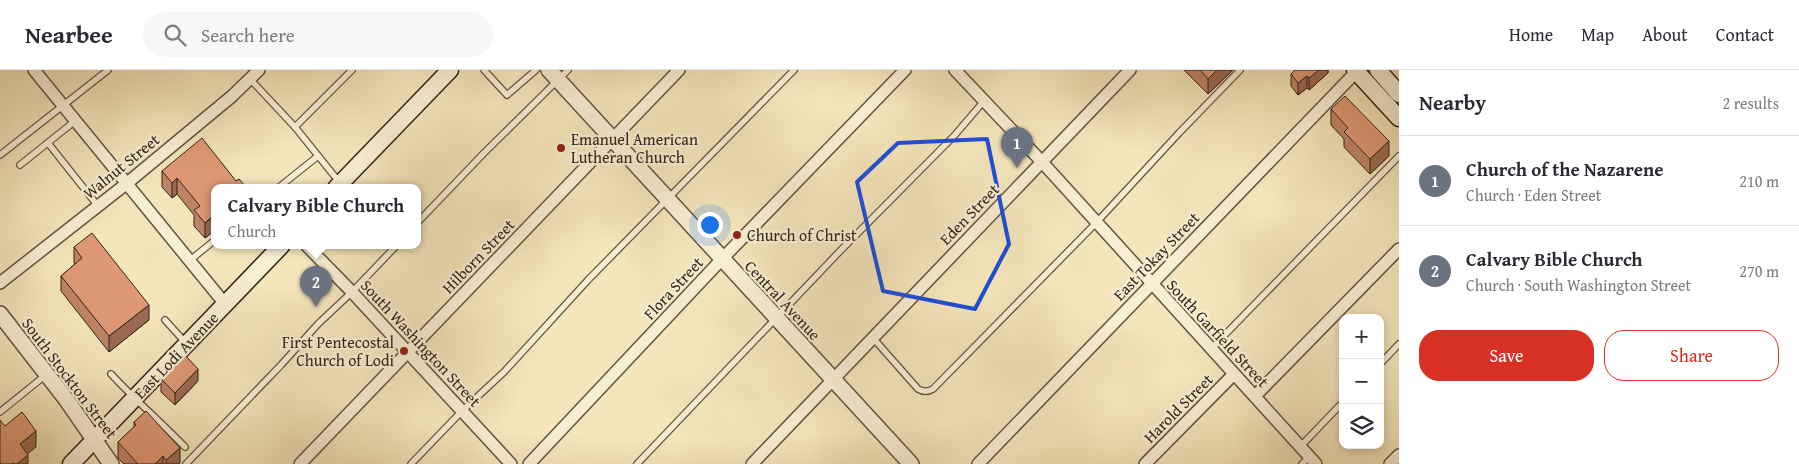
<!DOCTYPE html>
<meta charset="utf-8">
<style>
body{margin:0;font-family:"Gentium Book Plus",serif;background:#f7f7f7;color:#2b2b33}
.controls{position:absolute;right:15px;bottom:15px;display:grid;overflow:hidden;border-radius:10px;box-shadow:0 2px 8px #0003}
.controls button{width:45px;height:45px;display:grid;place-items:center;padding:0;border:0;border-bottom:1px solid #e1e1e2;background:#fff;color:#2b2b33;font:25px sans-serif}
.you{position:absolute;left:709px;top:154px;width:18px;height:18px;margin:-12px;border:4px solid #fff;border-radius:50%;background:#1a73e8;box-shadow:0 0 0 8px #1a73e833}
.badge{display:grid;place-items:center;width:32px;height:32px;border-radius:50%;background:#d93025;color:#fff;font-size:16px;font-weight:700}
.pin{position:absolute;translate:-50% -41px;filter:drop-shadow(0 1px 2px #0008)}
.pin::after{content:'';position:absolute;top:26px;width:18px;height:15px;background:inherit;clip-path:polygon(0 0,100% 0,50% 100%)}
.popup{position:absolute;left:211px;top:114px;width:210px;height:65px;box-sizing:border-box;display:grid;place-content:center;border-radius:10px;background:#fff;filter:drop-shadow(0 1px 4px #0005);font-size:16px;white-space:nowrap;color:#7c7c81}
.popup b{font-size:19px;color:#2b2b33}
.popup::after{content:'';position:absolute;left:50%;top:100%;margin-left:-10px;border:10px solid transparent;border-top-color:#fff}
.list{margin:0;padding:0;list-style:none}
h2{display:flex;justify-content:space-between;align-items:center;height:65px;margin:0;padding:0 20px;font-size:21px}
h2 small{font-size:16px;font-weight:400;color:#7c7c81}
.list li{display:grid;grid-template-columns:32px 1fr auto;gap:15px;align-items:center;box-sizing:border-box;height:90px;padding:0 20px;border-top:1px solid #e1e1e2}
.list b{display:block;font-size:19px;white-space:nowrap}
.list p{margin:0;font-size:16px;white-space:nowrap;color:#7c7c81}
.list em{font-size:16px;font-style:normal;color:#7c7c81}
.actions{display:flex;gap:10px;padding:15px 20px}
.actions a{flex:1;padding:11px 0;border:1px solid #d93025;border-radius:20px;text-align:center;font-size:18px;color:#d93025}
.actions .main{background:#d93025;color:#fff}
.icon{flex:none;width:28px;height:28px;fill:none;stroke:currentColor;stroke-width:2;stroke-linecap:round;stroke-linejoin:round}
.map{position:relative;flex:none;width:1399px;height:394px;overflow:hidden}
header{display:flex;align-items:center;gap:30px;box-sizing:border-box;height:70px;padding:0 25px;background:#fff;border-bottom:1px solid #e1e1e2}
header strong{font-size:24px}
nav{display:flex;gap:28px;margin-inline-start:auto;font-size:18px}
.search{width:350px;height:45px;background:#f7f7f7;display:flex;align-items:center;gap:12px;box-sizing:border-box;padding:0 18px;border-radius:28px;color:#7c7c81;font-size:19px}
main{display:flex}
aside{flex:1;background:#fff}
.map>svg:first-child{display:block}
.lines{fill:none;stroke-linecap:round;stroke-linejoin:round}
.service-casing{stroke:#625442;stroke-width:8}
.minor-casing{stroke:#625442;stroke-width:14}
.tertiary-casing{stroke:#625442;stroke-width:18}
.secondary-casing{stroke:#32231a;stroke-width:19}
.service{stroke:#f8eed3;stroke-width:5.5}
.minor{stroke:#f8eed3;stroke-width:11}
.tertiary{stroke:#f8eed3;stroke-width:15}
.secondary{stroke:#f8eed3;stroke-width:16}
.wall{fill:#bf8365;stroke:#32231a}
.shaded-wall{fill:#9b6a52;stroke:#32231a}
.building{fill:#de9875;stroke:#32231a}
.marked{fill:none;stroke:#1d4ed8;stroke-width:4;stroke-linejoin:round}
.poi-dot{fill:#8f2418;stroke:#f8eed3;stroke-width:2}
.labels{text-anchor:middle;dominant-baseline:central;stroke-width:4.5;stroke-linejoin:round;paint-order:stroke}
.poi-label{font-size:16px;fill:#32231a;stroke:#f8eed3;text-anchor:start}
.street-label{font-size:16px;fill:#32231a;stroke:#f8eed3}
</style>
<header>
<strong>Nearbee</strong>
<div class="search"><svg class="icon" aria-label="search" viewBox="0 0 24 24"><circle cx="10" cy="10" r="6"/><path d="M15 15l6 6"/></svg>Search here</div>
<nav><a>Home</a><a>Map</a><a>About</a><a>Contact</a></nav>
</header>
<main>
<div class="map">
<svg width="1399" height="394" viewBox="0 0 1399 394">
<rect width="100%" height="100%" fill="#f4e5bb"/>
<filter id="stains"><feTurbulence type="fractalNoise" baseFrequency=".004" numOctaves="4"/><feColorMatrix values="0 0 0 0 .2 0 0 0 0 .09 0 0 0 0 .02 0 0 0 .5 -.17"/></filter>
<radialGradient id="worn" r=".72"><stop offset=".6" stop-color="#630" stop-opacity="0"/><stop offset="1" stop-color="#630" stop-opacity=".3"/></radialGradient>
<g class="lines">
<g class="service-casing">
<g id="service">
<path d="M484,0L507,25L536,0"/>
<path d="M250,9L295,57L340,113"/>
<path d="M295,57L352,0"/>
<path d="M48,73L98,136"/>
<path d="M0,85L108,0"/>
<path d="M20,95L75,51"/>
<path d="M278,118L318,86"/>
<path d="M417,153L484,83L568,0"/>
<path d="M189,191L215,170"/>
<path d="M165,250L185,272"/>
<path d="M873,268L918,319C923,322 928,322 933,319L1096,153L1179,63L1240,0"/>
<path d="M1211,279L1399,86"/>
<path d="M1380,294L1399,274"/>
<path d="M111,304C135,330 161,352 185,377"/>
<path d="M0,342L47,304"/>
<path d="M1300,377L1343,332"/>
<path d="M186,394L281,295L318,254L352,222L396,176"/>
<path d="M411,394L462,341L504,302L588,210L794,0"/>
<path d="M637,394L842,179L954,66L984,31"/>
<path d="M1302,394L1309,387"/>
</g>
</g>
<g class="minor-casing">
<g id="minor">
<path d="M34,0L225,234"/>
<path d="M955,0L1042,92L1316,394"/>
<path d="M307,176L352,222L511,394"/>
<path d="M0,213L126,114L231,27L259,0"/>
<path d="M1255,326L1399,179"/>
<path d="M300,394L679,0"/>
<path d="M529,394L722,189L905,0"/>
<path d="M752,394L1130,0"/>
<path d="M978,394L1358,0"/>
<path d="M1145,394L1234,304"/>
<path d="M1390,394L1399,385"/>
</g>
</g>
<g class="tertiary-casing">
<g id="tertiary">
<path d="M549,0L911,394"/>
<path d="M0,244L66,329L111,394"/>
</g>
</g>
<g class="secondary-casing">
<g id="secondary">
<path d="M1355,0L1399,48"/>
<path d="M1378,0L1399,24"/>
<path d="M336,118L450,0"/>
<path d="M71,394L281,176"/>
</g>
</g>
<use href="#service" class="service"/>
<use href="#minor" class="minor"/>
<use href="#tertiary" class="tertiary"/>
<use href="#secondary" class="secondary"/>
</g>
<g class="wall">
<path d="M1184,0H1233L1208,24Z"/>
<path d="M1328,0V3L1309,20L1307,18L1298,25L1291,16V4Z"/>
<path d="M1331,39L1389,86L1370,104L1344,77V69L1331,55Z"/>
<path d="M162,101L236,111L246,118H215V160L205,168L194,156V145L177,124L172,128L162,117Z"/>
<path d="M74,177L149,250L109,282L61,221V206L75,194L74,193Z"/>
<path d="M161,309L198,311L175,335L161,322Z"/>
<path d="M134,352L180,393L179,394H124L118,388V372L134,357Z"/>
</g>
<g class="shaded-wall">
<path d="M1217,0H1233L1208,24V9Z"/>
<path d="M1319,0H1328V3L1309,20V8Z"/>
<path d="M1307,6V18L1298,25V13Z"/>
<path d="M1389,71V86L1370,104V89Z"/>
<path d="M177,108V124L172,128V113Z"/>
<path d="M215,144V160L205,168V153Z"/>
<path d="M149,235V250L109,282V266Z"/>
<path d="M198,299V311L175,335V323Z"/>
<path d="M36,361V377L20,390V374Z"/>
<path d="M180,378V393L179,394H166V390Z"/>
<path d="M28,385V394H17Z"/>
<path d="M163,386V394H155Z"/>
</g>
<g class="building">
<path d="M1200,0H1217L1208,9Z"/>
<path d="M1295,0H1319L1309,8L1307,6L1298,13L1291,4Z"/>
<path d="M1345,26L1389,71L1370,89L1344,62L1348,58L1331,39Z"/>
<path d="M202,68L236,111L239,109L246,117L245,118H215V144L205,153L194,140L200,136L177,108L172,113L162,101Z"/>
<path d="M92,163L149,235L109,266L61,206L82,188L74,177Z"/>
<path d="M185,285L198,299L175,323L161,309Z"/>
<path d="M146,341L180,378L166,390L163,386L155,394H138L118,372L136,355L134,352Z"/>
<path d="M22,342L36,361L20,374L28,385L17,394H15L13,393L12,394H0V350L5,356Z"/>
</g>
<path class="marked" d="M987,69L1009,174L975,239L883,221L857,112L898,73Z"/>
<g class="poi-dot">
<circle cx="561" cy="78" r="5"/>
<circle cx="737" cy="165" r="5"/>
<circle cx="404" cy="281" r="5"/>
</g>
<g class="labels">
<g class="poi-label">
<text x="571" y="69">Emanuel American<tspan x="571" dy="18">Lutheran Church</tspan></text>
<text x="747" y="165">Church of Christ</text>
<text x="394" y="272" text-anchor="end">First Pentecostal<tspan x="394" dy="18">Church of Lodi</tspan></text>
</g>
<g class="street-label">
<text transform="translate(121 96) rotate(-39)">Walnut Street</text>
<text transform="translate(969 144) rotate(-46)">Eden Street</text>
<text transform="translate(478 186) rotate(-46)">Hilborn Street</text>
<text transform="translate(1156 186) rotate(-46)">East Tokay Street</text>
<text transform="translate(673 218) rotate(-47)">Flora Street</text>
<text transform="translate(783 230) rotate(47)">Central Avenue</text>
<text transform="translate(1218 263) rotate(47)">South Garfield Street</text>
<text transform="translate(421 273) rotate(47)">South Washington Street</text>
<text transform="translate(176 285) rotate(-46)">East Lodi Avenue</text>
<text transform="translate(70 308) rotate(53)">South Stockton Street</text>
<text transform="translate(1178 338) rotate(-45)">Harold Street</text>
</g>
</g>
<rect width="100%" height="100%" filter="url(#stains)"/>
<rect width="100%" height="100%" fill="url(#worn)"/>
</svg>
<div class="controls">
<button>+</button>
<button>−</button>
<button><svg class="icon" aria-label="layers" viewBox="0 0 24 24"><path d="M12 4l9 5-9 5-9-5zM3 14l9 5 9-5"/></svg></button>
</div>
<div class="you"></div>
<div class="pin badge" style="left:1017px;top:98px;background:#6b7280">1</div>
<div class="pin badge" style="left:316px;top:237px;background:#6b7280">2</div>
<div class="popup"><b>Calvary Bible Church</b>Church</div>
</div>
<aside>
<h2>Nearby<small>2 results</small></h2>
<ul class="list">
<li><span class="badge" style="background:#6b7280">1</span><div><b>Church of the Nazarene</b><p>Church · Eden Street</p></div><em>210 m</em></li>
<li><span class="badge" style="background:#6b7280">2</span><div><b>Calvary Bible Church</b><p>Church · South Washington Street</p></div><em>270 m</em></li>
</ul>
<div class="actions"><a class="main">Save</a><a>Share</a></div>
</aside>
</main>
